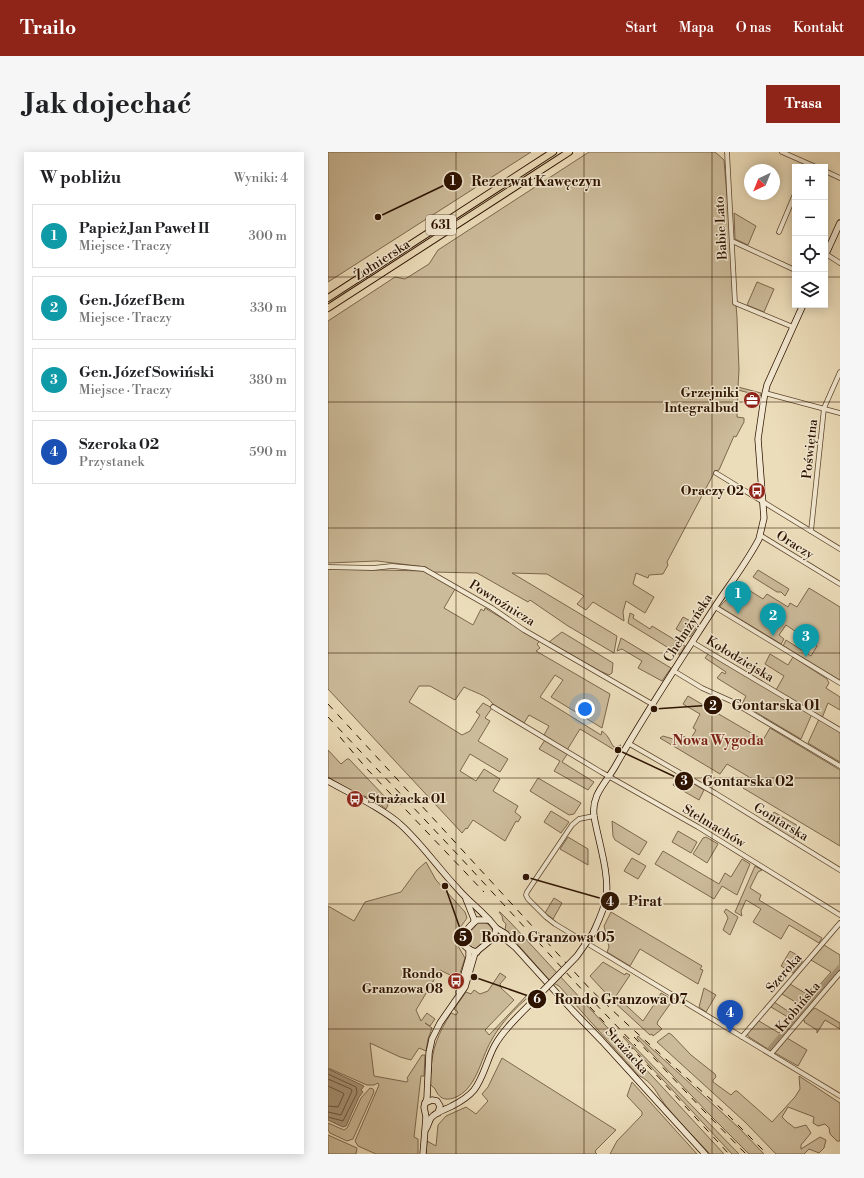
<!DOCTYPE html>
<html lang="pl">
<meta charset="utf-8">
<style>
body{margin:0;font-family:"Libre Bodoni",serif;background:#f6f6f6;color:#202124}
.controls{position:absolute;right:12px;top:12px;display:grid;overflow:hidden;border-radius:0px;box-shadow:0 2px 10px #0003}
.controls button{width:36px;height:36px;display:grid;place-items:center;padding:0;border:0;border-bottom:1px solid #e0e0e0;background:#fff;color:#202124;font:20px sans-serif}
.compass{position:absolute;left:416px;top:12px;width:36px;height:36px;border-radius:50%;background:#fff;box-shadow:0 2px 10px #0003;rotate:223deg}
.you{position:absolute;left:257px;top:557px;width:14px;height:14px;margin:-10px;border:3px solid #fff;border-radius:50%;background:#1a73e8;box-shadow:0 0 0 6px #1a73e833}
.badge{display:grid;place-items:center;width:26px;height:26px;border-radius:50%;background:#8f2418;color:#fff;font-size:13px;font-weight:700}
.pin{position:absolute;translate:-50% -33px;filter:drop-shadow(0 1px 2px #0008)}
.pin::after{content:'';position:absolute;top:21px;width:14px;height:12px;background:inherit;clip-path:polygon(0 0,100% 0,50% 100%)}
.list{margin:0;padding:0;list-style:none}
h2{display:flex;justify-content:space-between;align-items:center;height:52px;margin:0;padding:0 16px;font-size:17px}
h2 small{font-size:13px;font-weight:400;color:#757577}
.list li{display:grid;grid-template-columns:26px 1fr auto;gap:12px;align-items:center;box-sizing:border-box;height:64px;margin:0 8px 8px;padding:0 8px;border:1px solid #e0e0e0;border-radius:0px}
.list b{display:block;font-size:15px;white-space:nowrap}
.list p{margin:0;font-size:13px;white-space:nowrap;color:#757577}
.list em{font-size:13px;font-style:normal;color:#757577}
.icon{flex:none;width:22px;height:22px;fill:none;stroke:currentColor;stroke-width:2;stroke-linecap:round;stroke-linejoin:round}
.map{position:relative;flex:none;width:512px;height:1002px;overflow:hidden;border-radius:0px}
header{display:flex;align-items:center;gap:24px;box-sizing:border-box;height:56px;padding:0 20px;background:#8f2418;color:#fff}
header strong{font-size:19px}
nav{display:flex;gap:22px;margin-inline-start:auto;font-size:14px}
.intro{display:flex;align-items:center;justify-content:space-between;box-sizing:border-box;height:96px;padding:0 24px}
h1{margin:0;font-size:28px}
.button{padding:10px 18px;border-radius:0px;background:#8f2418;color:#fff;font-size:14px;font-weight:700}
main{display:flex;gap:24px;padding:0 24px}
aside{flex:1;background:#fff;border-radius:0px;box-shadow:0 2px 10px #0003}
.map>svg:first-child{display:block}
.green{fill:#ccbb9a;stroke:#7c674d}
.water{fill:#ab987b;stroke:#79634a}
.lines{fill:none;stroke-linecap:round;stroke-linejoin:round}
.shore{stroke:#6c563e;stroke-width:1}
.canal{stroke:#ab987b;stroke-width:4}
.street-casing{stroke:#5d462e;stroke-width:5.5}
.secondary-casing{stroke:#2d1300;stroke-width:7}
.primary-casing{stroke:#2d1300;stroke-width:8}
.street{stroke:#f3e9d2;stroke-width:4}
.secondary{stroke:#f3e9d2;stroke-width:5.5}
.primary{stroke:#ecddba;stroke-width:6}
.rail{stroke:#2d1300;stroke-width:1;stroke-dasharray:7 7;stroke-linecap:butt}
.secondary-bridge-casing{stroke:#2d1300;stroke-width:7;stroke-linecap:butt}
.secondary-bridge{stroke:#f3e9d2;stroke-width:5.5}
.grid{fill:none;stroke:#2d1300;stroke-width:1;stroke-opacity:0.55}
.labels{text-anchor:middle;dominant-baseline:central;stroke-width:3;stroke-linejoin:round;paint-order:stroke}
.shield{fill:#f3e9d2;stroke:#68533f;stroke-width:1}
.shield-label{font-size:12px;font-weight:bold;fill:#2d1300}
.street-label{font-size:13px;fill:#2d1300;stroke:#f3e9d2}
.poi-label{font-size:13px;font-weight:bold;fill:#2d1300;stroke:#f3e9d2;text-anchor:end}
.neighbourhood-label{font-size:14px;font-weight:bold;fill:#7a1f14;stroke:#f3e9d2}
.leader{fill:none;stroke:#2d1300;stroke-width:1.5}
.callout-dot{fill:#2d1300;stroke:#f3e9d2;stroke-width:1.5}
.mark-label{font-size:12px;text-anchor:middle;font-weight:bold;fill:#fff}
.callout-label{font-size:14px;text-anchor:middle;font-weight:bold;fill:#2d1300;stroke:#f3e9d2;stroke-width:3;stroke-linejoin:round;paint-order:stroke}
</style>
<header>
<strong>Trailo</strong>
<nav><a>Start</a><a>Mapa</a><a>O nas</a><a>Kontakt</a></nav>
</header>
<div class="intro"><h1>Jak dojechać</h1><a class="button">Trasa</a></div>
<main>
<aside>
<h2>W pobliżu<small>Wyniki: 4</small></h2>
<ul class="list">
<li><span class="badge" style="background:#0f9aa8">1</span><div><b>Papież Jan Paweł II</b><p>Miejsce · Traczy</p></div><em>300 m</em></li>
<li><span class="badge" style="background:#0f9aa8">2</span><div><b>Gen. Józef Bem</b><p>Miejsce · Traczy</p></div><em>330 m</em></li>
<li><span class="badge" style="background:#0f9aa8">3</span><div><b>Gen. Józef Sowiński</b><p>Miejsce · Traczy</p></div><em>380 m</em></li>
<li><span class="badge" style="background:#1a4fb4">4</span><div><b>Szeroka 02</b><p>Przystanek</p></div><em>590 m</em></li>
</ul>
</aside>
<div class="map">
<svg width="512" height="1002" viewBox="0 0 512 1002">
<rect width="100%" height="100%" fill="#ecddba"/>
<filter id="stains"><feTurbulence type="fractalNoise" baseFrequency=".005" numOctaves="4"/><feColorMatrix values="0 0 0 0 .2 0 0 0 0 .09 0 0 0 0 .02 0 0 0 .5 -.17"/></filter>
<radialGradient id="worn" r=".72"><stop offset=".6" stop-color="#630" stop-opacity="0"/><stop offset="1" stop-color="#630" stop-opacity=".3"/></radialGradient>
<g class="green">
<path d="M0,0H203L0,130Z"/>
<path d="M261,0H387L396,8L409,165L411,218L410,235L433,241V244L410,238L409,265L416,266V270L408,285L406,284L391,318L388,319L386,321L339,410L340,413L335,422L321,423L320,426L308,421L305,432L326,445L317,461L298,449L295,460L296,469L265,450L258,458L249,452L256,444L219,422L184,421L289,484L286,501L240,474L202,448L200,450L149,421L104,420L98,415L49,409L0,411V169L67,125L77,127L101,112L110,98Z"/>
<path d="M406,61L428,74L420,93L407,87Z"/>
<path d="M429,130L446,137L436,160L419,153Z"/>
<path d="M0,417L97,419L127,437L116,456L145,473L153,457L156,459L157,456L212,489L209,492L212,496L208,499L282,542L274,576L223,545L235,528L227,523L212,545L273,583L274,579C282,585 281,589 286,595L293,593L288,599L252,577L239,598L216,583L221,574L201,563L196,571L165,552C159,543 145,540 136,535L127,548L102,534H91L81,550L134,583L142,579L152,563L148,560L155,551L164,556L157,566L162,569L150,589L180,607L172,620L142,602L132,619L148,629L156,617L172,627L165,639L190,654L187,660L193,665L190,670L188,669L177,689L145,668L139,677L138,676L134,681L0,537Z"/>
<path d="M430,418L461,437L457,444L453,440H449L425,425Z"/>
<path d="M408,430L435,447L439,442L460,455L462,451L469,455L481,436L512,455V529L455,494L458,488L483,504L489,494L458,473L451,483L456,487L453,492L392,455L394,452L402,444Z"/>
<path d="M302,461L306,463L305,466L322,477L324,474L357,494L352,503L300,471Z"/>
<path d="M355,465L370,473L362,485L348,477Z"/>
<path d="M234,480L285,511L284,521L281,523L272,519L221,490Z"/>
<path d="M293,486L343,516L334,529L310,516L314,509L294,497L289,499Z"/>
<path d="M381,501L484,562L473,587L414,552L418,544L389,526L394,520L397,522L398,520L377,506Z"/>
<path d="M442,502L460,513L465,505L499,527L501,531L498,536L512,545V558L500,551L494,566L448,538L456,524L437,512Z"/>
<path d="M360,544L435,588L442,576L512,618V694L415,636L421,625L399,612L392,622L332,586L335,584L345,587L350,581L362,588L368,578L365,576L372,562L355,552Z"/>
<path d="M491,567L512,579V610L480,591Z"/>
<path d="M217,588L240,601L234,610L266,630L260,638L226,619L232,609L211,597Z"/>
<path d="M0,598L13,612L19,607H21L59,647L60,653L58,657L46,648L24,639L0,625Z"/>
<path d="M351,623L376,638L371,648L345,633Z"/>
<path d="M210,626L253,651L246,662L241,663L202,639Z"/>
<path d="M223,659L241,670L233,681L216,670Z"/>
<path d="M446,660L472,675L465,687L438,670L442,669Z"/>
<path d="M284,669L319,690L311,703L287,688L285,684Z"/>
<path d="M350,679L369,690L363,701L344,690Z"/>
<path d="M240,685L260,697V713L232,697Z"/>
<path d="M378,685L390,692L379,711L365,702L375,686Z"/>
<path d="M335,699L391,732L397,721L403,725L414,707L422,712L409,743L394,734L386,747L327,712Z"/>
<path d="M304,706L318,714L310,727L296,719Z"/>
<path d="M98,710L108,728L137,760L139,766C133,775 125,783 130,794C132,798 135,802 137,806L130,827H128L127,837L124,835L126,825L112,818L88,858L93,869L99,861L107,867L102,874L97,871L104,876L100,887L98,899L91,896L83,908L72,905L42,891L46,924L79,930L80,928L79,926L94,903H97L96,924H93L86,985L90,987V1002H48L30,994L27,989L51,933L50,931L46,933H39L0,916V754L26,769L37,750L73,740L89,718Z"/>
<path d="M427,714L434,718L430,720L422,736L433,743L431,748L494,786L491,791L461,773L453,787L425,770L433,757L418,748L413,759L414,764L407,760Z"/>
<path d="M226,746L234,751L225,767L217,761Z"/>
<path d="M398,757L410,765L402,783L395,778L400,766L398,762L396,760Z"/>
<path d="M171,760H172L183,771L396,1002H382L380,1000C366,985 351,970 338,954C328,941 326,931 310,923L231,834L223,830L177,778L178,772L175,769L174,764Z"/>
<path d="M283,760L374,814L372,817L375,818L370,832L312,797L302,814L279,800L281,795L276,774Z"/>
<path d="M149,770C160,770 160,771 166,780L163,785L148,797C142,795 138,792 138,786C140,779 148,777 149,770Z"/>
<path d="M496,793L512,803V818L443,899L421,885L419,882L431,869L451,881L463,867L443,855L446,850L466,863L474,854L454,842L462,832L482,844L503,820L483,808Z"/>
<path d="M462,799L474,806V810L465,821L453,814Z"/>
<path d="M275,810L297,823L298,821L302,823L288,844L315,869L329,848L333,841L345,848L330,869L329,872L334,877L325,884L324,882L322,883L285,849L262,824Z"/>
<path d="M172,821L178,825L172,832L173,836L186,848L157,878L161,883L201,841L203,843C187,856 173,871 163,889C152,908 149,937 126,946C116,949 111,946 107,937C106,935 104,935 103,933C101,929 102,924 103,920C104,896 110,882 123,861L128,863L130,860L126,857L138,840L143,842L146,838L152,842L160,839Z"/>
<path d="M376,836L388,843L378,860L371,855Z"/>
<path d="M487,856L512,871V877L497,868L489,881V878L476,870L477,869L475,868L484,858Z"/>
<path d="M341,881L344,883L363,903L387,922L388,925L385,928V930L403,943L407,939H409L444,970L467,945L472,937L471,924L512,951V989H509L502,982L501,976L497,972L490,974L485,971L486,965L460,955L454,965L459,970L467,976L478,973L483,981L473,993V997L492,985L498,988L496,996L491,1001L481,997L476,1002H448L417,970L329,890Z"/>
<path d="M296,884L411,1002H404L295,885Z"/>
<path d="M310,884L411,976L436,1002H421L381,962L309,886Z"/>
<path d="M459,886L479,898L470,914L447,901Z"/>
<path d="M174,906L288,978L268,998L267,1000L269,1002H98L99,989L108,994L110,973L118,964L138,955L148,962L160,949L154,942L160,935Z"/>
<path d="M304,930L369,1002H282L289,989L314,963V960L299,944Z"/>
<path d="M42,936L45,937L46,940L25,987L19,989L2,981L0,978V971L16,978L19,976L33,946Z"/>
<path d="M0,983L29,996L28,1002H0Z"/>
</g>
<path class="water" d="M0,917L36,934L33,938L35,940L31,945L18,974L15,975L0,968Z"/>
<g class="lines">
<g class="shore">
<path d="M0,922L28,935L29,941L15,969L0,965"/>
<path d="M0,927L23,937L24,939L13,963L0,960"/>
<path d="M0,934L15,941L16,942L10,955L0,954"/>
</g>
<path class="canal" d="M441,897L512,814"/>
<g class="street-casing">
<g id="street">
<path d="M399,0L407,151L465,175"/>
<path d="M454,0L488,15"/>
<path d="M497,19L512,26"/>
<path d="M451,80L467,42"/>
<path d="M404,89L467,118"/>
<path d="M498,102L512,111"/>
<path d="M437,241L512,261"/>
<path d="M388,321L512,397"/>
<path d="M483,379L496,256L512,220"/>
<path d="M432,383L512,432"/>
<path d="M0,415L45,416L64,414L96,417L164,456L196,478L324,552"/>
<path d="M387,455L512,531"/>
<path d="M364,490L512,578"/>
<path d="M346,519L374,536L403,549L512,614"/>
<path d="M165,555L273,620L370,675L512,763"/>
<path d="M300,591L387,641L512,718"/>
<path d="M266,664L251,667L244,673L199,740L198,743L200,747L218,765L227,772L512,944"/>
<path d="M414,885L512,771"/>
<path d="M443,902L512,821"/>
</g>
</g>
<g class="secondary-casing">
<g id="secondary">
<path d="M497,104L512,71"/>
<path d="M0,629C23,642 54,656 73,673C94,692 110,716 130,737C142,751 157,761 168,776L167,781L164,787L147,801L137,835L112,871L104,887L101,901L99,946L96,955L98,965L95,1002"/>
<path d="M138,747L146,767V770"/>
<path d="M168,776L178,782L183,790"/>
<path d="M265,781C270,770 276,758 278,746C282,723 270,688 266,664C263,642 279,630 288,613C319,558 354,506 388,453C402,432 419,410 431,387L436,366L430,287L436,246L439,233L475,153"/>
<path d="M164,787L176,786L187,795L245,859L274,889L377,1002"/>
<path d="M149,800C125,795 136,778 149,768H161"/>
<path d="M131,840L141,805V797"/>
<path d="M97,951L104,948L109,949L112,954L110,961"/>
<path d="M98,977C100,974 101,969 103,966C109,959 117,958 124,954C132,950 141,944 146,938C156,925 159,907 167,893C177,875 195,860 209,845"/>
</g>
</g>
<g class="primary-casing">
<g id="primary">
<path d="M0,146L225,0"/>
<path d="M0,156L241,0"/>
</g>
</g>
<use href="#street" class="street"/>
<use href="#secondary" class="secondary"/>
<use href="#primary" class="primary"/>
<g class="rail">
<path d="M0,552L263,838L299,872L399,962L439,1002"/>
<path d="M0,565L131,704L258,842L308,894"/>
<path d="M12,585L39,617L156,740"/>
<path d="M262,855L302,898"/>
<path d="M306,885L376,959L418,1002"/>
<path d="M300,892L401,1002"/>
</g>
<g class="secondary-bridge-casing">
<path id="secondary-bridge" d="M209,845L249,804L265,781"/>
</g>
<use href="#secondary-bridge" class="secondary-bridge"/>
</g>
<path class="grid" d="M128,0V1002M256,0V1002M384,0V1002M0,125H467M497,125H512M0,250H512M0,376H512M0,501H512M0,626H512M0,752H512M0,877H512"/>
<defs>
<g id="office-disc" transform="scale(0.9)"><circle r="9.5" fill="#8f2418" stroke="#f3e9d2"/><path d="M-6-3h4V-5.5h4V-3h4V5H-6ZM-1-4.5V-3h2v-1.5ZM-6 0V1H6V0Z" fill="#fff"/></g>
<g id="bus-disc" transform="scale(0.9)"><circle r="9.5" fill="#8f2418" stroke="#f3e9d2"/><path d="M-5-6H5V4H4V6H2V4H-2V6H-4V4H-5ZM-3.5-4V0h7V-4ZM-3.5 1.2v1.5H-2V1.2ZM2 1.2v1.5H3.5V1.2Z" fill="#fff"/></g>
</defs>
<g fill-rule="evenodd">
<use href="#office-disc" x="424" y="248"/>
<use href="#bus-disc" x="429" y="339"/>
<use href="#bus-disc" x="27" y="647"/>
<use href="#bus-disc" x="128" y="829"/>
</g>
<g class="labels">
<rect class="shield" x="98" y="63" width="30" height="20" rx="3"/>
<g class="shield-label">
<text x="113" y="73">631</text>
</g>
<g class="street-label">
<text transform="translate(393 76) rotate(-93)">Babie Lato</text>
<text transform="translate(54 108) rotate(-33)">Żołnierska</text>
<text transform="translate(482 297) rotate(-84)">Poświętna</text>
<text transform="translate(467 393) rotate(32)">Oraczy</text>
<text transform="translate(174 451) rotate(32)">Powroźnicza</text>
<text transform="translate(360 476) rotate(-57)">Chełmżyńska</text>
<text transform="translate(412 507) rotate(31)">Kołodziejska</text>
<text transform="translate(453 670) rotate(31)">Gontarska</text>
<text transform="translate(386 674) rotate(31)">Stelmachów</text>
<text transform="translate(456 821) rotate(-49)">Szeroka</text>
<text transform="translate(470 855) rotate(-50)">Krobińska</text>
<text transform="translate(299 899) rotate(48)">Strażacka</text>
</g>
<g class="poi-label">
<text x="411" y="241">Grzejniki<tspan x="411" dy="15">Integralbud</tspan></text>
<text x="416" y="339">Oraczy 02</text>
<text x="40" y="647" text-anchor="start">Strażacka 01</text>
<text x="115" y="822">Rondo<tspan x="115" dy="15">Granzowa 08</tspan></text>
</g>
<g class="neighbourhood-label">
<text x="390" y="589">Nowa Wygoda</text>
</g>
</g>
<path class="leader" d="M50 65L125 29M326 557L385 553M290 598L356 629M198 725L282 749M117 734L135 785M146 825L209 847"/>
<g class="callout-dot">
<circle cx="50" cy="65" r="4"/>
<circle cx="326" cy="557" r="4"/>
<circle cx="290" cy="598" r="4"/>
<circle cx="198" cy="725" r="4"/>
<circle cx="117" cy="734" r="4"/>
<circle cx="146" cy="825" r="4"/>
<circle cx="125" cy="29" r="10"/>
<circle cx="385" cy="553" r="10"/>
<circle cx="356" cy="629" r="10"/>
<circle cx="282" cy="749" r="10"/>
<circle cx="135" cy="785" r="10"/>
<circle cx="209" cy="847" r="10"/>
</g>
<g class="mark-label">
<text x="125" y="33">1</text>
<text x="385" y="558">2</text>
<text x="356" y="633">3</text>
<text x="282" y="754">4</text>
<text x="135" y="789">5</text>
<text x="209" y="851">6</text>
</g>
<g class="callout-label">
<text x="208" y="34">Rezerwat Kawęczyn</text>
<text x="448" y="558">Gontarska 01</text>
<text x="420" y="634">Gontarska 02</text>
<text x="317" y="754">Pirat</text>
<text x="220" y="790">Rondo Granzowa 05</text>
<text x="293" y="852">Rondo Granzowa 07</text>
</g>
<rect width="100%" height="100%" filter="url(#stains)"/>
<rect width="100%" height="100%" fill="url(#worn)"/>
</svg>
<div class="controls">
<button>+</button>
<button>−</button>
<button><svg class="icon" aria-label="locate" viewBox="0 0 24 24"><circle cx="12" cy="12" r="6"/><path d="M12 2v4M12 18v4M2 12h4M18 12h4"/></svg></button>
<button><svg class="icon" aria-label="layers" viewBox="0 0 24 24"><path d="M12 4l9 5-9 5-9-5zM3 14l9 5 9-5"/></svg></button>
</div>
<svg class="compass" viewBox="-18 -18 36 36"><path d="M0-13l5 13h-10z" fill="#e53935"/><path d="M0 13l5-13h-10z" fill="#757577"/></svg>
<div class="you"></div>
<div class="pin badge" style="left:410px;top:462px;background:#0f9aa8">1</div>
<div class="pin badge" style="left:445px;top:484px;background:#0f9aa8">2</div>
<div class="pin badge" style="left:478px;top:505px;background:#0f9aa8">3</div>
<div class="pin badge" style="left:402px;top:881px;background:#1a4fb4">4</div>
</div>
</main>
